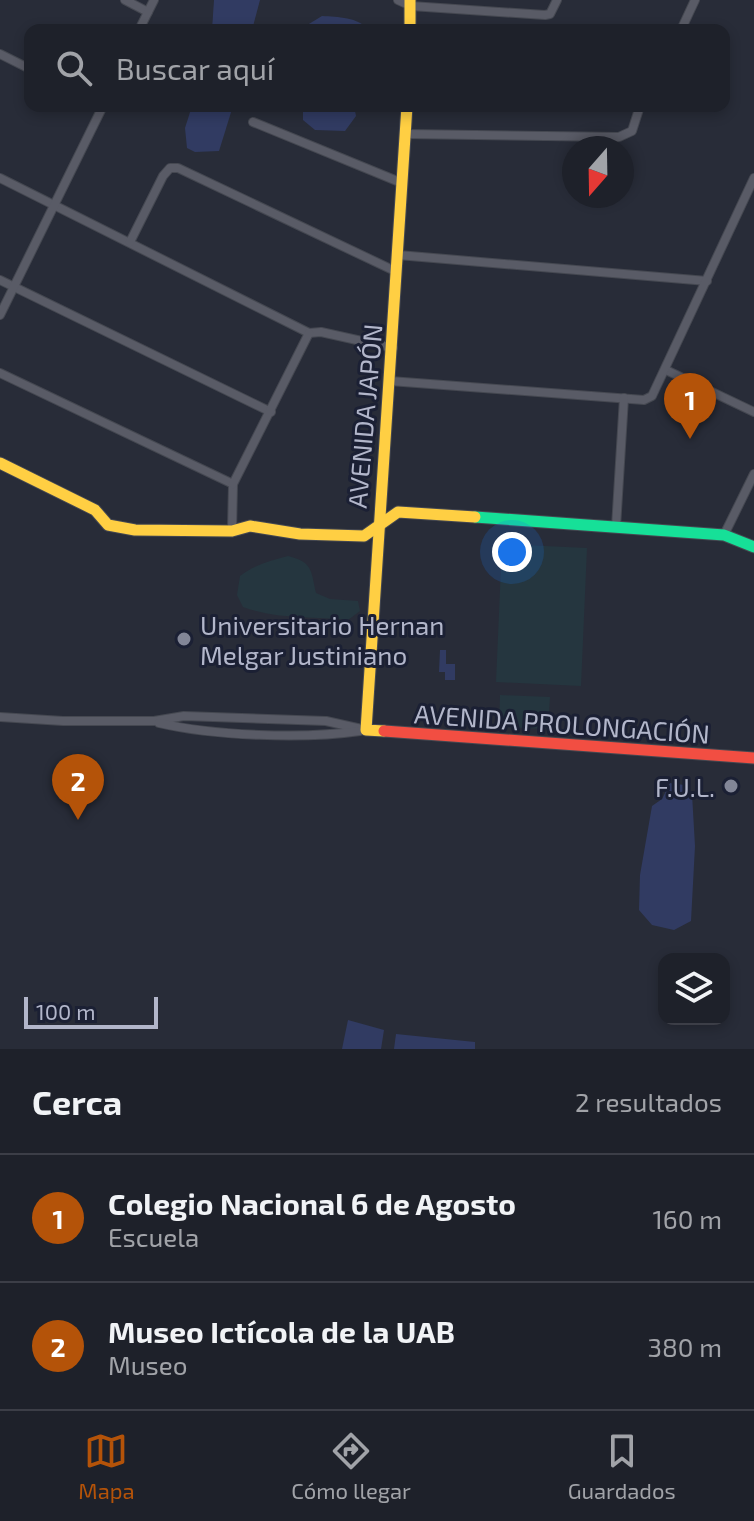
<!DOCTYPE html>
<html lang="es">
<meta charset="utf-8">
<style>
body{margin:0;font-family:"Exo 2",sans-serif;background:#262932;color:#f1f3f6}
.controls{position:absolute;right:24px;bottom:24px;display:grid;overflow:hidden;border-radius:16px;box-shadow:0 4px 12px #0003}
.controls button{width:72px;height:72px;display:grid;place-items:center;padding:0;border:0;border-bottom:2px solid #3c3e47;background:#1e212a;color:#f1f3f6;font:40px sans-serif}
.compass{position:absolute;left:562px;top:136px;width:72px;height:72px;border-radius:50%;background:#1e212a;box-shadow:0 4px 12px #0003;rotate:200deg}
.scale{position:absolute;left:24px;bottom:20px;width:134px;box-sizing:border-box;padding-left:8px;border:4px solid #b2b6ca;border-top:0;font-size:22px;line-height:28px;white-space:nowrap;color:#b2b6ca;-webkit-text-stroke:6px #1b2034;paint-order:stroke}
.you{position:absolute;left:512px;top:552px;width:28px;height:28px;margin:-20px;border:6px solid #fff;border-radius:50%;background:#1a73e8;box-shadow:0 0 0 12px #1a73e833}
.badge{display:grid;place-items:center;width:52px;height:52px;border-radius:50%;background:#b45309;color:#fff;font-size:26px;font-weight:700}
.pin{position:absolute;translate:-50% -66px;filter:drop-shadow(0 2px 4px #0008)}
.pin::after{content:'';position:absolute;top:42px;width:28px;height:24px;background:inherit;clip-path:polygon(0 0,100% 0,50% 100%)}
.list{margin:0;padding:0;list-style:none}
h2{display:flex;justify-content:space-between;align-items:center;height:104px;margin:0;padding:0 32px;font-size:34px}
h2 small{font-size:26px;font-weight:400;color:#a1a3a8}
.list li{display:grid;grid-template-columns:52px 1fr auto;gap:24px;align-items:center;box-sizing:border-box;height:128px;padding:0 32px;border-top:2px solid #3c3e47}
.list b{display:block;font-size:30px;white-space:nowrap}
.list p{margin:0;font-size:26px;white-space:nowrap;color:#a1a3a8}
.list em{font-size:26px;font-style:normal;color:#a1a3a8}
.icon{flex:none;width:44px;height:44px;fill:none;stroke:currentColor;stroke-width:2;stroke-linecap:round;stroke-linejoin:round}
.map{position:relative;flex:none;width:754px;height:1049px;overflow:hidden}
.search{position:absolute;background:#1e212a;box-shadow:0 4px 12px #0003;left:24px;right:24px;top:24px;height:88px;display:flex;align-items:center;gap:20px;box-sizing:border-box;padding:0 28px;border-radius:16px;color:#a1a3a8;font-size:30px}
.sheet{height:360px;background:#1e212a}
nav{display:flex;justify-content:space-around;align-items:center;box-sizing:border-box;height:112px;border-top:2px solid #3c3e47;background:#1e212a;font-size:22px;color:#a1a3a8}
nav a{display:grid;justify-items:center;gap:4px}
nav .on{color:#b45309}
.map>svg:first-child{display:block}
.green{fill:#25363f}
.water{fill:#313b62}
.lines{fill:none;stroke-linecap:round;stroke-linejoin:round}
.street-casing{stroke:#454851;stroke-width:10}
.fast-casing{stroke:#454851;stroke-width:13}
.slow-casing{stroke:#454851;stroke-width:13}
.jam-casing{stroke:#454851;stroke-width:13}
.street{stroke:#595b66;stroke-width:8}
.fast{stroke:#16e098;stroke-width:11}
.slow{stroke:#ffcf43;stroke-width:11}
.jam{stroke:#f24e42;stroke-width:11}
.poi-dot{fill:#828697;stroke:#1b2034;stroke-width:3}
.labels{text-anchor:middle;dominant-baseline:central;stroke-width:6;stroke-linejoin:round;paint-order:stroke}
.street-label{font-size:26px;fill:#b2b6ca;stroke:#1b2034}
.poi-label{font-size:26px;fill:#b2b6ca;stroke:#1b2034;text-anchor:start}
</style>
<div class="map">
<svg width="754" height="1049" viewBox="0 0 754 1049">
<rect width="100%" height="100%" fill="#282c38"/>
<g class="green">
<path d="M502,544L587,548L581,686L496,682Z"/>
<path d="M288,556C313,562 311,571 316,593L330,599L358,601L360,611L348,620C312,616 278,620 243,607L237,595L240,576C252,566 272,560 288,556Z"/>
<path d="M500,695L550,697L548,729L499,727Z"/>
</g>
<g class="water">
<path d="M214,0H260L252,30H212Z"/>
<path d="M322,16C338,17 358,17 369,30H299Z"/>
<path d="M192,106H233L219,151L195,152L187,148L185,128Z"/>
<path d="M303,106H354L356,116L345,131L315,130L303,120Z"/>
<path d="M440,650H446V664H455V680H445V672H439Z"/>
<path d="M670,783L684,785L692,794L695,846L691,921L674,930L652,925L639,910L640,875L652,806L662,799Z"/>
<path d="M348,1020L384,1030L381,1049H342Z"/>
<path d="M396,1034L475,1042V1049H394Z"/>
</g>
<g class="lines">
<g class="street-casing">
<g id="street">
<path d="M125,0L148,12"/>
<path d="M398,0L411,6L545,15L550,14L557,0"/>
<path d="M139,30L154,0"/>
<path d="M681,30L695,0"/>
<path d="M0,54L30,69"/>
<path d="M253,122L402,183"/>
<path d="M406,134L619,137L632,131L640,106"/>
<path d="M0,178L309,333L321,332L393,348"/>
<path d="M130,242L163,176L170,168H178L397,272"/>
<path d="M398,255L707,281"/>
<path d="M0,280L271,412"/>
<path d="M0,315L103,106"/>
<path d="M666,370L754,412"/>
<path d="M0,373L233,484L232,531"/>
<path d="M390,381L644,400L652,396L754,178"/>
<path d="M233,484L309,333"/>
<path d="M616,527L624,398"/>
<path d="M724,535L754,474"/>
<path d="M0,717L63,721H154L184,716L326,721L366,730"/>
<path d="M159,723C214,736 304,739 360,731"/>
</g>
</g>
<g class="fast-casing">
<path id="fast" d="M475,517L724,535L754,547"/>
</g>
<g class="slow-casing">
<g id="slow">
<path d="M410,0V30"/>
<path d="M0,463L95,510L108,525L135,530L232,531L250,526L300,534L364,536L398,512L475,517"/>
<path d="M384,731L366,730L407,106"/>
</g>
</g>
<g class="jam-casing">
<path id="jam" d="M384,731L754,758"/>
</g>
<use href="#street" class="street"/>
<use href="#fast" class="fast"/>
<use href="#slow" class="slow"/>
<use href="#jam" class="jam"/>
</g>
<g class="poi-dot">
<circle cx="184" cy="639" r="8"/>
<circle cx="731" cy="786" r="8"/>
</g>
<g class="labels">
<g class="street-label">
<text transform="translate(364 416) rotate(-85)">AVENIDA JAPÓN</text>
<text transform="translate(562 723) rotate(4)">AVENIDA PROLONGACIÓN</text>
</g>
<g class="poi-label">
<text x="200" y="624">Universitario Hernan<tspan x="200" dy="30">Melgar Justiniano</tspan></text>
<text x="715" y="786" text-anchor="end">F.U.L.</text>
</g>
</g>
</svg>
<div class="controls">
<button><svg class="icon" aria-label="layers" viewBox="0 0 24 24"><path d="M12 4l9 5-9 5-9-5zM3 14l9 5 9-5"/></svg></button>
</div>
<svg class="compass" viewBox="-18 -18 36 36"><path d="M0-13l5 13h-10z" fill="#e53935"/><path d="M0 13l5-13h-10z" fill="#a1a3a8"/></svg>
<div class="scale">100 m</div>
<div class="you"></div>
<div class="pin badge" style="left:690px;top:439px">1</div>
<div class="pin badge" style="left:78px;top:820px">2</div>
<div class="search"><svg class="icon" aria-label="search" viewBox="0 0 24 24"><circle cx="10" cy="10" r="6"/><path d="M15 15l6 6"/></svg>Buscar aquí</div>
</div>
<section class="sheet">
<h2>Cerca<small>2 resultados</small></h2>
<ul class="list">
<li><span class="badge">1</span><div><b>Colegio Nacional 6 de Agosto</b><p>Escuela</p></div><em>160 m</em></li>
<li><span class="badge">2</span><div><b>Museo Ictícola de la UAB</b><p>Museo</p></div><em>380 m</em></li>
</ul>
</section>
<nav>
<a class="on"><svg class="icon" aria-label="map" viewBox="0 0 24 24"><path d="M3 6l6-2 6 2 6-2v14l-6 2-6-2-6 2zM9 4v14M15 6v14"/></svg>Mapa</a>
<a><svg class="icon" aria-label="directions" viewBox="0 0 24 24"><path d="M12 3l9 9-9 9-9-9zM9 14v-3h6M13 9l2 2-2 2"/></svg>Cómo llegar</a>
<a><svg class="icon" aria-label="saved" viewBox="0 0 24 24"><path d="M7 4h10v16l-5-4-5 4z"/></svg>Guardados</a>
</nav>
